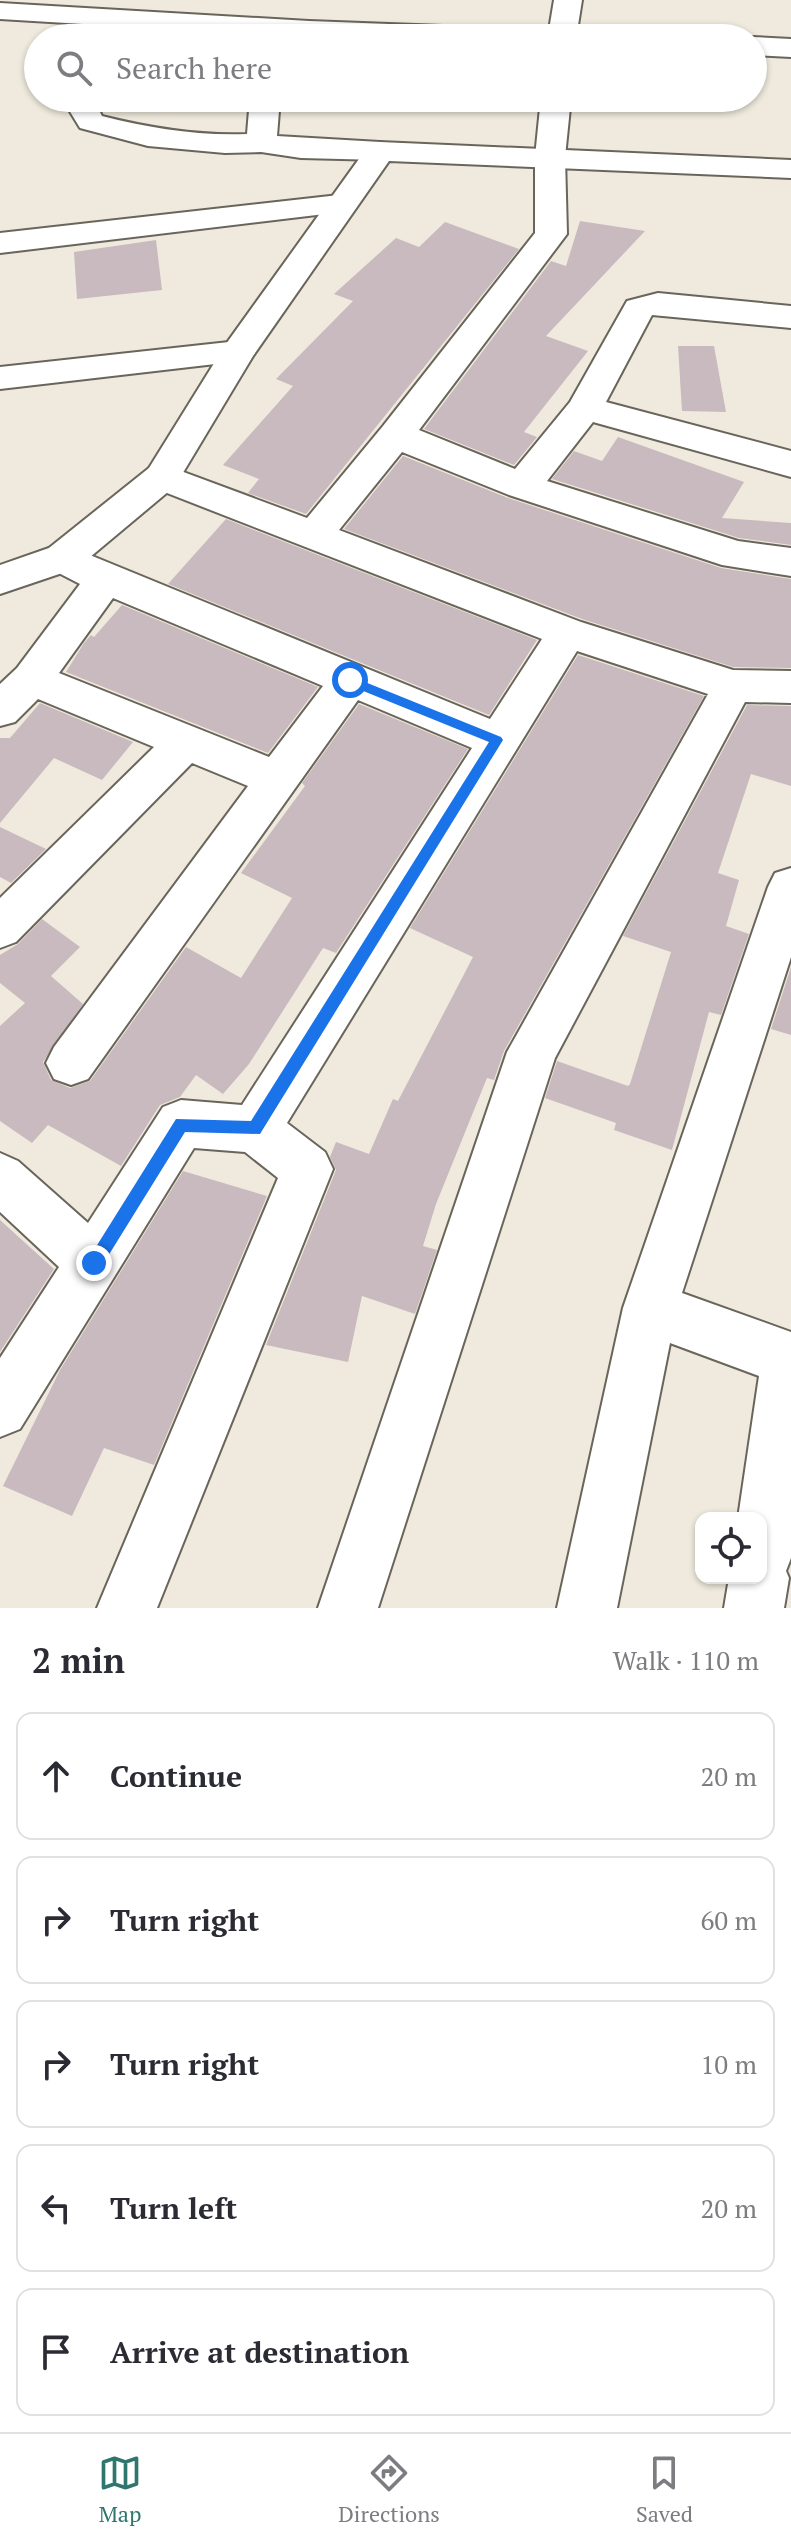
<!DOCTYPE html>
<meta charset="utf-8">
<style>
body{margin:0;font-family:"PT Serif",serif;background:#f7f7f7;color:#2b2b33}
.controls{position:absolute;right:24px;bottom:24px;display:grid;overflow:hidden;border-radius:16px;box-shadow:0 2px 6px #0004}
.controls button{width:72px;height:72px;display:grid;place-items:center;padding:0;border:0;border-bottom:2px solid #e1e1e2;background:#fff;color:#2b2b33;font:40px sans-serif}
.stop{position:absolute;width:24px;height:24px;margin:-18px;border:6px solid #1a73e8;border-radius:50%;background:#fff}
.stop.end{background:#1a73e8;border-color:#fff;box-shadow:0 2px 8px #0008}
.list{margin:0;padding:0;list-style:none}
h2{display:flex;justify-content:space-between;align-items:center;height:104px;margin:0;padding:0 32px;font-size:34px}
h2 small{font-size:26px;font-weight:400;color:#7c7c81}
.list li{display:grid;grid-template-columns:52px 1fr auto;gap:24px;align-items:center;box-sizing:border-box;height:128px;margin:0 16px 16px;padding:0 16px;border:2px solid #e1e1e2;border-radius:16px}
.list b{display:block;font-size:30px;white-space:nowrap}
.list em{font-size:26px;font-style:normal;color:#7c7c81}
.icon{flex:none;width:44px;height:44px;fill:none;stroke:currentColor;stroke-width:2;stroke-linecap:round;stroke-linejoin:round}
.map{position:relative;flex:none;width:791px;height:1608px;overflow:hidden}
.search{position:absolute;background:#fff;box-shadow:0 2px 6px #0004;left:24px;right:24px;top:24px;height:88px;display:flex;align-items:center;gap:20px;box-sizing:border-box;padding:0 28px;border-radius:44px;color:#7c7c81;font-size:30px}
.sheet{height:824px;background:#fff}
nav{display:flex;justify-content:space-around;align-items:center;box-sizing:border-box;height:112px;border-top:2px solid #e1e1e2;background:#fff;font-size:22px;color:#7c7c81}
nav a{display:grid;justify-items:center;gap:4px}
nav .on{color:#2f766f}
.map>svg:first-child{display:block}
.building{fill:#c9babf}
.lines{fill:none;stroke-linecap:round;stroke-linejoin:round}
.minor-casing{stroke:#69655a;stroke-width:4}
.tertiary-casing{stroke:#69655a;stroke-width:4}
.minor{fill:#fff;fill-rule:evenodd}
.tertiary{fill:#fff;fill-rule:evenodd}
.route{fill:#1a73e8}
</style>
<div class="map">
<svg width="791" height="1608" viewBox="0 0 791 1608">
<rect width="100%" height="100%" fill="#efeadd"/>
<g class="building">
<path d="M580,221L645,231L546,336L588,351L524,432L537,437L514,465L424,429L551,261L566,266Z"/>
<path d="M445,222L519,249L306,514L248,493L259,479L223,465L293,386L276,379L353,301L334,294L396,238L419,247Z"/>
<path d="M156,240L162,290L77,299L74,252Z"/>
<path d="M678,346H714L726,412L682,411Z"/>
<path d="M618,437L744,482L722,518L791,523V545L739,538L552,479L574,451L602,461Z"/>
<path d="M403,456L508,498L721,568L791,579V668L733,667L582,619L344,529Z"/>
<path d="M226,519L537,640L489,715L168,584Z"/>
<path d="M122,605L318,687L268,753L66,672L84,643L91,635L94,637Z"/>
<path d="M578,655L704,696L504,1051L494,1080L487,1078L436,1204L423,1246L437,1250L415,1314L362,1296L348,1362L266,1345L336,1170L330,1157L336,1142L369,1154L393,1099L398,1101L473,957L410,928Z"/>
<path d="M40,703L133,742L102,780L54,758L0,823V738H10Z"/>
<path d="M359,704L468,749L336,953L323,948L249,1064L223,1094L196,1075L180,1097L160,1105L121,1166L48,1125L32,1143L0,1121V1026L25,1003L0,983V955L18,944L42,919L80,947L51,976L83,1004L43,1062L51,1080L70,1088L90,1081L186,947L241,978L292,898L241,873L305,786L302,783Z"/>
<path d="M747,705L791,706V786L751,774L718,873L739,880L726,926L749,934L721,1015L709,1012L672,1150L614,1130L616,1123L545,1098L557,1061L628,1086L630,1084L671,952L623,936Z"/>
<path d="M0,827L46,849L11,883L0,877Z"/>
<path d="M791,967V1035L771,1029Z"/>
<path d="M183,1171L267,1196L154,1465L104,1448L72,1516L3,1486L60,1370Z"/>
<path d="M0,1220L54,1269L0,1352Z"/>
</g>
<g class="lines">
<g class="minor-casing">
<g id="minor">
<path d="M554,0H582L576,38H313L0,19V3L309,21L549,30Z"/>
<path d="M753,37L791,39V57L753,55Z"/>
<path d="M70,98H100L99,110L102,116C150,128 197,136 247,134L250,98H280L277,136L380,142L391,145L395,151L391,157L380,160L301,158L261,152L225,153L148,146L80,128L69,110Z"/>
<path d="M541,98H571L565,157L567,234L419,430L515,469L570,402L627,301L658,293L791,306V328L652,315L606,402L791,451V477L593,422L547,481L738,541L791,548V576L722,565L509,495L402,452L339,530L581,622L733,670L791,671V703L745,702L555,1058L378,1608H318L507,1052L708,694L577,651L287,1123L325,1152L333,1169L157,1608H97L278,1178L245,1152L194,1148L20,1429L0,1437V1358L59,1267L0,1212V1153L18,1161L88,1223L163,1107L181,1100L242,1105L472,748L358,700L88,1079L71,1085L54,1079L46,1063L54,1047L248,786L192,763L16,942L0,948V898L154,747L38,699L15,722L0,726V684L17,668L80,584L49,568L44,558L49,548L63,544L490,719L542,639L149,486L143,477L149,468L162,464L307,518L383,426L535,233V157ZM113,598L323,686L269,757L59,673Z"/>
<path d="M339,195L350,197L355,204L350,211L0,253V233Z"/>
<path d="M238,341L250,344L255,352L250,360L0,389V367Z"/>
<path d="M791,868V957L682,1293L791,1332V1558L786,1571L789,1578L784,1608H724L729,1578H761V1518H738L759,1376L670,1343L617,1608H557L623,1308L768,887L775,873Z"/>
</g>
</g>
<g class="tertiary-casing">
<path id="tertiary" d="M380,142L791,160V178L389,161L253,356L175,486L77,568L0,594V565L49,548L149,468L226,344L369,145Z"/>
</g>
<use href="#minor" class="minor"/>
<use href="#tertiary" class="tertiary"/>
</g>
<path class="route" d="M350,676L501,737L503,740L260,1134L185,1132L100,1269H89V1258L176,1119L251,1121L489,742L346,684V677Z"/>
</svg>
<div class="controls">
<button><svg class="icon" aria-label="locate" viewBox="0 0 24 24"><circle cx="12" cy="12" r="6"/><path d="M12 2v4M12 18v4M2 12h4M18 12h4"/></svg></button>
</div>
<div class="stop" style="left:350px;top:680px"></div>
<div class="stop end" style="left:94px;top:1263px"></div>
<div class="search"><svg class="icon" aria-label="search" viewBox="0 0 24 24"><circle cx="10" cy="10" r="6"/><path d="M15 15l6 6"/></svg>Search here</div>
</div>
<section class="sheet">
<h2>2 min<small>Walk · 110 m</small></h2>
<ul class="list">
<li><svg class="icon" aria-label="ahead" viewBox="0 0 24 24"><path d="M12 20V5M6 11l6-6 6 6"/></svg><div><b>Continue</b></div><em>20 m</em></li>
<li><svg class="icon" aria-label="right" viewBox="0 0 24 24"><path d="M7 20v-9h11M14 6l5 5-5 5"/></svg><div><b>Turn right</b></div><em>60 m</em></li>
<li><svg class="icon" aria-label="right" viewBox="0 0 24 24"><path d="M7 20v-9h11M14 6l5 5-5 5"/></svg><div><b>Turn right</b></div><em>10 m</em></li>
<li><svg class="icon" aria-label="left" viewBox="0 0 24 24"><path d="M17 20v-9H6M10 6l-5 5 5 5"/></svg><div><b>Turn left</b></div><em>20 m</em></li>
<li><svg class="icon" aria-label="arrive" viewBox="0 0 24 24"><path d="M6 21V4h12l-3 4 3 4H6"/></svg><div><b>Arrive at destination</b></div></li>
</ul>
</section>
<nav>
<a class="on"><svg class="icon" aria-label="map" viewBox="0 0 24 24"><path d="M3 6l6-2 6 2 6-2v14l-6 2-6-2-6 2zM9 4v14M15 6v14"/></svg>Map</a>
<a><svg class="icon" aria-label="directions" viewBox="0 0 24 24"><path d="M12 3l9 9-9 9-9-9zM9 14v-3h6M13 9l2 2-2 2"/></svg>Directions</a>
<a><svg class="icon" aria-label="saved" viewBox="0 0 24 24"><path d="M7 4h10v16l-5-4-5 4z"/></svg>Saved</a>
</nav>
